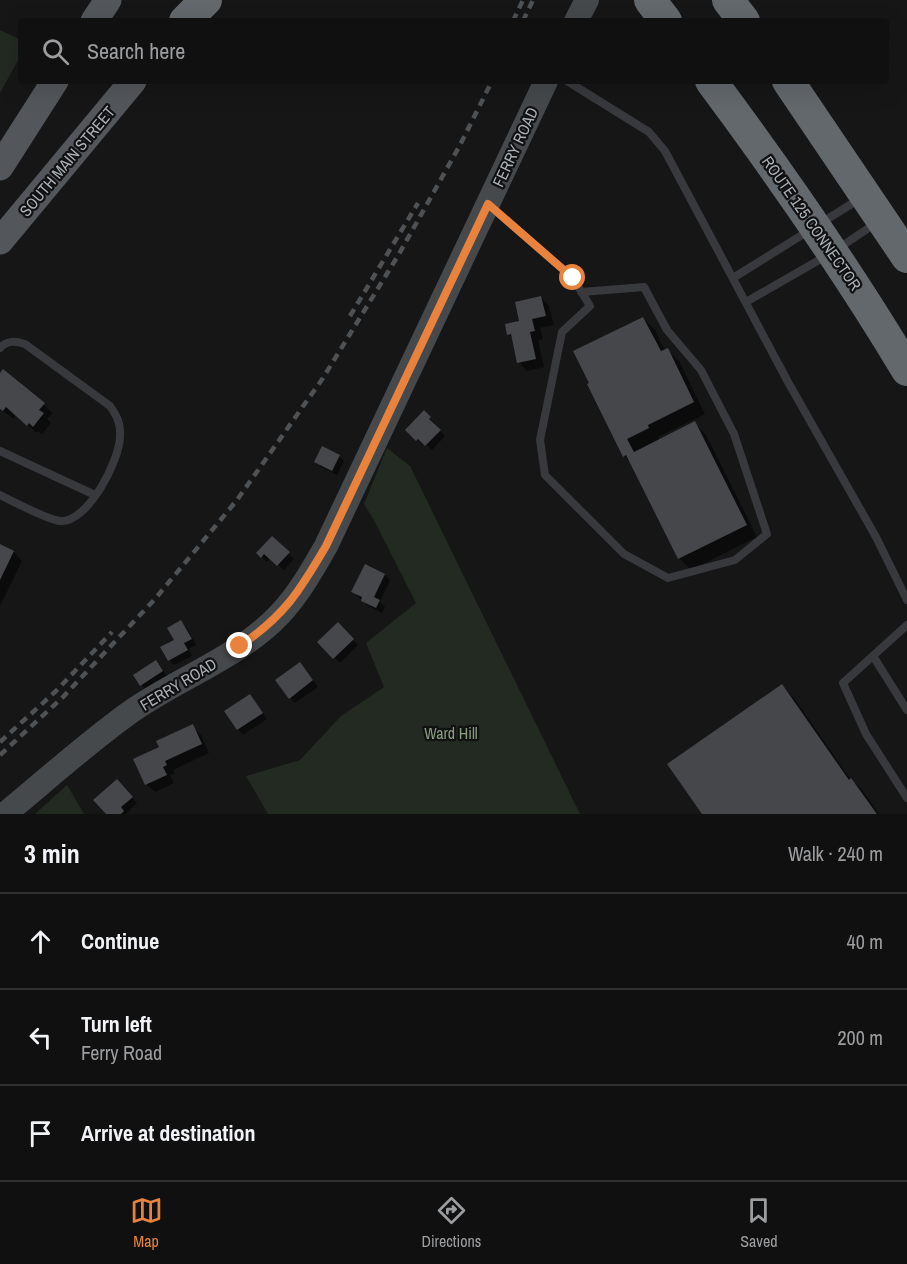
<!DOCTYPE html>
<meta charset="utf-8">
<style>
body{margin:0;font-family:"Archivo Narrow",sans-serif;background:#19191a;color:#f1f3f6}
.stop{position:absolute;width:18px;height:18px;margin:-14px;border:4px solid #e8823d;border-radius:50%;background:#fff}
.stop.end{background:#e8823d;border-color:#fff;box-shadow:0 2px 6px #0008}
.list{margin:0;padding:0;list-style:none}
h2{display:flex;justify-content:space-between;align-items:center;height:78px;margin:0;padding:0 24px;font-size:26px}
h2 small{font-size:20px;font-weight:400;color:#9c9d9f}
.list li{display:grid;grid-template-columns:39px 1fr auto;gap:18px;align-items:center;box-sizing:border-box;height:96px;padding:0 24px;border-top:2px solid #303031}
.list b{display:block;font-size:22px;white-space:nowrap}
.list p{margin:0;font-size:20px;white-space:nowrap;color:#9c9d9f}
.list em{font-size:20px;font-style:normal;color:#9c9d9f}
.icon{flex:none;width:33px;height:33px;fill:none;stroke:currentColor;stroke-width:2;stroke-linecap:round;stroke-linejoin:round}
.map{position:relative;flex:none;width:907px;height:814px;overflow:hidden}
.search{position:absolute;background:#101011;box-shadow:0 6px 24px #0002;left:18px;right:18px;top:18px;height:66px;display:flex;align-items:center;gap:15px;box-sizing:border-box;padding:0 21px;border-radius:6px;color:#9c9d9f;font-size:22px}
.sheet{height:366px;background:#101011}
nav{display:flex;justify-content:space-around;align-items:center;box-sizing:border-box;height:84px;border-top:2px solid #303031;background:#101011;font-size:16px;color:#9c9d9f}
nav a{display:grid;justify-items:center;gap:3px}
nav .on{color:#e8823d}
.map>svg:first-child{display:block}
.green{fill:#232a22}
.shadow{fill:#0007}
.building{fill:#45474a}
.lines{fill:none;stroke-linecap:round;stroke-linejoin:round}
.lane{stroke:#37393c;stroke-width:8}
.secondary{stroke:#45494c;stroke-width:24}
.primary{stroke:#53575b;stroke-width:27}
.highway{stroke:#63686d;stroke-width:32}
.rail{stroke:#4e5255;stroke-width:4.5;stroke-dasharray:8 6;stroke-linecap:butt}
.route{stroke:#e8823d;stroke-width:8}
.labels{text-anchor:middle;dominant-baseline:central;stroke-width:4.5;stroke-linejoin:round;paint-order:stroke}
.street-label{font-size:16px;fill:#a8b1b7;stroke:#111112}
.park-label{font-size:16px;fill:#87a180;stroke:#111112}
</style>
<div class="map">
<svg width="907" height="814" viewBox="0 0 907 814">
<rect width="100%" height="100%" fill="#161617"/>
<g class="green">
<path d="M0,30L21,40V55L0,93Z"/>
<path d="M387,448L410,466L580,814H268L246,776L300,760L341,716L384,687L366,643L416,603L374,520L364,504Z"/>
<path d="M67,785L84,814H35Z"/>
</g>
<g class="shadow">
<path d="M541,298L549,306L554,325L540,328L543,339L538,340L544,367L527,371L519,362L513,339L509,334L521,322Z"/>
<path d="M643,318L655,330L665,351L667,350L679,361L705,414L658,437L660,440L695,423L706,435L757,537L691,570L679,558L632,464L624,456Z"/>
<path d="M3,371L53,413L47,419L51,423L42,434L38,431L37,433L16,415L13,418L0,409V375Z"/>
<path d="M424,412L445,436L432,450L425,443L423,445L407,430Z"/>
<path d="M339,456L344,461L337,475L321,467L316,461Z"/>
<path d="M272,538L294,559L284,570L271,558L267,562L258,553Z"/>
<path d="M0,545L14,552L22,561L0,606Z"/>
<path d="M385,575L390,580L380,602L385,607L382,613L368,606L352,591Z"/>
<path d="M181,622L187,628L196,645L189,649L192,656L174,665L169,660Z"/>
<path d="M338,624L358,645L340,663L320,642Z"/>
<path d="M156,662L168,677L147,691L135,676Z"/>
<path d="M305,669L318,687L295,703L290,698Z"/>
<path d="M782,686L794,698L851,780L863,791L879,814H704Z"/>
<path d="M250,696L267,719L243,735L238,729Z"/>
<path d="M192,726L201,735L209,753L173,770L175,774L170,775L174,783L155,792L146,784L161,747Z"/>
<path d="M123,787L137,803L126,814H108Z"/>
</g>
<g class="building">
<path d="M541,296L546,316L532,319L535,331L530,332L536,359L517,363L511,334L507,335L505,324L519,321L515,302Z"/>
<path d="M643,317L661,351L668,348L694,402L648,425L649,428L627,439L634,452L695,421L747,525L678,559L626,455L623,457L587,384L589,383L573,351Z"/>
<path d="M3,369L45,403L39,410L44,413L33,427L29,423L27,426L6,407L3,411L0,409V373Z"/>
<path d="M424,410L431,417L429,419L441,430L425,446L418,439L416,441L405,430Z"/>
<path d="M322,446L340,455L332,471L314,462Z"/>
<path d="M272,536L290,552L277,566L264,554L261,558L256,553Z"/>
<path d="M0,544L14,551L0,580Z"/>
<path d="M365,564L385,574L374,597L380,600L376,608L361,601L362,597L351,592Z"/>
<path d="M181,620L192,639L184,643L188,650L168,661L160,647L174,640L167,628Z"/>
<path d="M338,622L354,639L333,659L317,642Z"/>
<path d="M156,660L163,671L140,686L133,675Z"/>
<path d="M300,662L313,680L289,699L275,680Z"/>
<path d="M782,684L849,780L851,778L877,814H702L667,764Z"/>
<path d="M250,694L263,713L237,730L224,711Z"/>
<path d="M193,724L202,744L165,761L167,765L163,767L167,775L145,785L133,759L159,747L156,741Z"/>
<path d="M117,779L133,797L121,807L124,811L121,814H106L93,800Z"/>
</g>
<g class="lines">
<g class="lane">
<path d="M567,81L649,132L665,151L788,382L876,537L907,600"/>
<path d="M490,206L573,278L590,306L562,332L540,440L545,475L624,554L668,578L735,560L767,534L734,434L701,370L667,330L644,287L581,292"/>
<path d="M821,223L861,198"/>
<path d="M733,278L810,230"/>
<path d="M746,302L833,252L876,223"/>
<path d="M0,348C7,340 15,341 25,344L110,406C117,416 121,424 120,436C120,460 88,523 60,521C45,519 15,502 0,495"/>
<path d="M0,451L95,495"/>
<path d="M907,625L843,683L866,734L907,798"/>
<path d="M873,656L907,710"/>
</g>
<g class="secondary">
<path d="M576,21L587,0"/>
<path d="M5,814C46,780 86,744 129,713C176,679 240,657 280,614C299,594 312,570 326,546L546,81"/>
</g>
<g class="primary">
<path d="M94,21L108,0"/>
<path d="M0,167L55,81"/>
<path d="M0,241L133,81"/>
</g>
<g class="highway">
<path d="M650,0L666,21"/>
<path d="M728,0L744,21"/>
<path d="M185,21L206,0"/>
<path d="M711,81C781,175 847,270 907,370"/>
<path d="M788,81L907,257"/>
</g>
<g class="rail">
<path d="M513,21L523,0"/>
<path d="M523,21L533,0"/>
<path d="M350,316L418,203"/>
<path d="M0,742L56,691L112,632"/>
<path d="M0,755L63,697L155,599L237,500L323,378L399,254L459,147L492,81"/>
</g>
</g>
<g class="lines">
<path class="route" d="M240,646C285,615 299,592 326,546L488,204L573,278"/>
</g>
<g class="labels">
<g class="street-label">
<text transform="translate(515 147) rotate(-65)">FERRY ROAD</text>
<text transform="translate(67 161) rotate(-50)">SOUTH MAIN STREET</text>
<text transform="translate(812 223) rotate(55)">ROUTE 125 CONNECTOR</text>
<text transform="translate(178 684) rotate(-31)">FERRY ROAD</text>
</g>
<g class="park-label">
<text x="451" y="733">Ward Hill</text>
</g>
</g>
</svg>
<div class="stop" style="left:573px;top:278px"></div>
<div class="stop end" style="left:240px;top:646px"></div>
<div class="search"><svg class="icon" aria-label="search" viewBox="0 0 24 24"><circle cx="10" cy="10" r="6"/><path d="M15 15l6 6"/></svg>Search here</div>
</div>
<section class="sheet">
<h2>3 min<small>Walk · 240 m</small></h2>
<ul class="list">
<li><svg class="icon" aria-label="ahead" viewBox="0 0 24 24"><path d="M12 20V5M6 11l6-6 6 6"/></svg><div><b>Continue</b></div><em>40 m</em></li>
<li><svg class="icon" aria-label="left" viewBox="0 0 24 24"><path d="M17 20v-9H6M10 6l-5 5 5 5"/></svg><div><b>Turn left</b><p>Ferry Road</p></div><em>200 m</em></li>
<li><svg class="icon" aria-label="arrive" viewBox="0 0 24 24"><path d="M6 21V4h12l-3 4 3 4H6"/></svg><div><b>Arrive at destination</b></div></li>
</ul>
</section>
<nav>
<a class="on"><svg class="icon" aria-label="map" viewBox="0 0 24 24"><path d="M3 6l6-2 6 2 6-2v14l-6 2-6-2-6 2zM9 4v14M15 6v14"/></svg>Map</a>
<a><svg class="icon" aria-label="directions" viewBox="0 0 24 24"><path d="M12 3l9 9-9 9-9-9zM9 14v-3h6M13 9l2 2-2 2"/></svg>Directions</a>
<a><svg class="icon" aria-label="saved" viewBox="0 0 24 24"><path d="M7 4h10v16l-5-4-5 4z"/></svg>Saved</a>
</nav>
